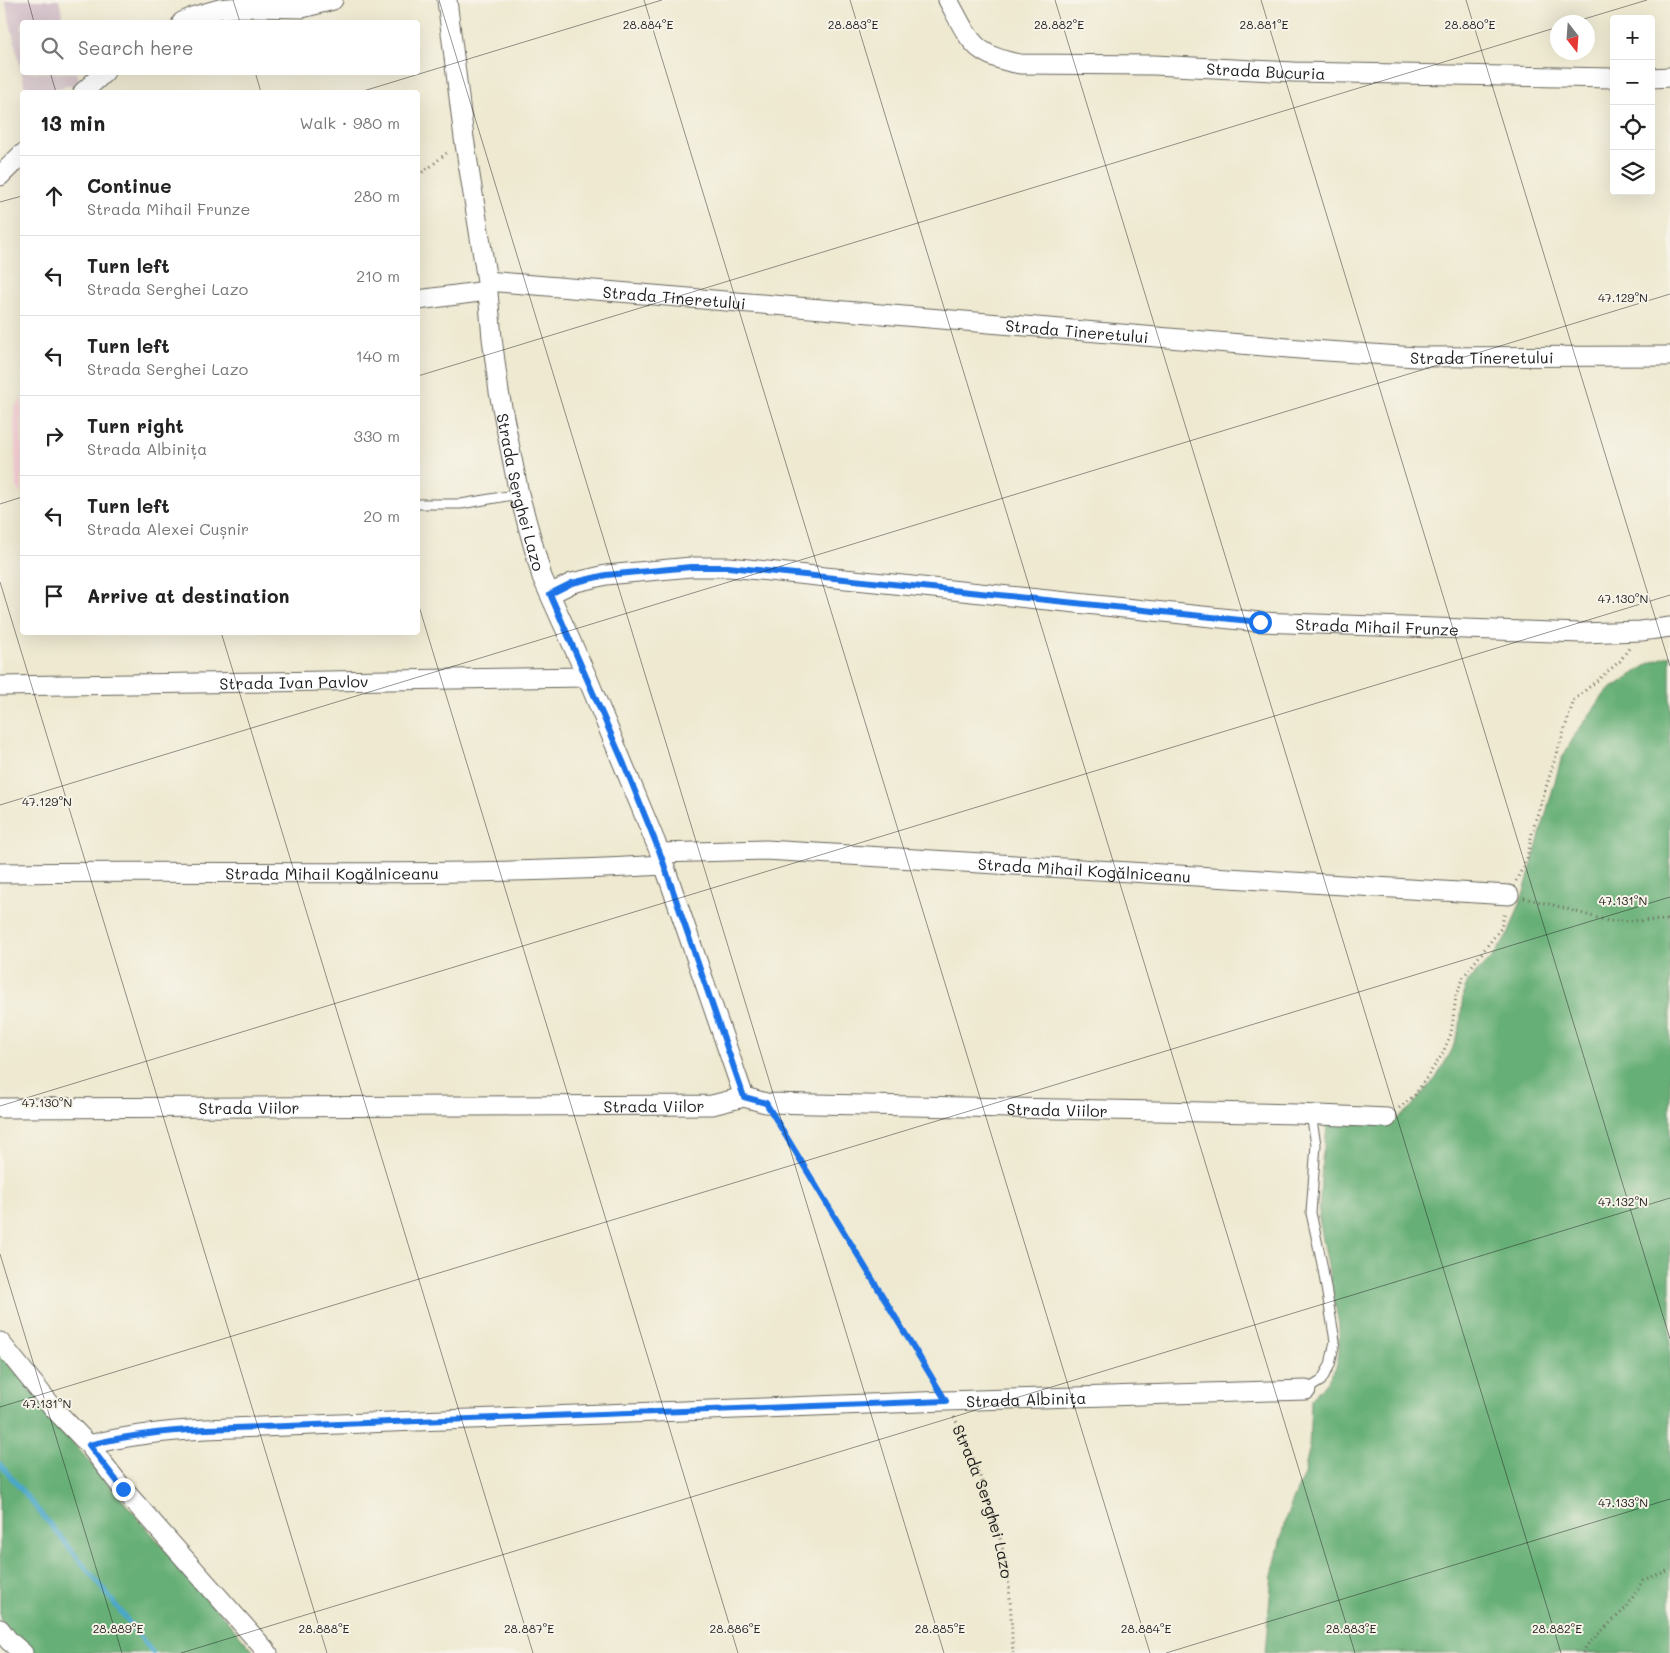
<!DOCTYPE html>
<meta charset="utf-8">
<style>
body{margin:0;font-family:Mali,sans-serif;background:#f6f6f6;color:#222}
.controls{position:absolute;right:15px;top:15px;display:grid;overflow:hidden;border-radius:5px;box-shadow:0 5px 20px #0002}
.controls button{width:45px;height:45px;display:grid;place-items:center;padding:0;border:0;border-bottom:1px solid #e0e0e0;background:#fff;color:#222;font:25px sans-serif}
.compass{position:absolute;left:1550px;top:15px;width:45px;height:45px;border-radius:50%;background:#fff;box-shadow:0 5px 20px #0002;rotate:163deg}
.stop{position:absolute;width:15px;height:15px;margin:-11px;border:4px solid #1a73e8;border-radius:50%;background:#fff}
.stop.end{background:#1a73e8;border-color:#fff;box-shadow:0 1px 5px #0008}
.list{margin:0;padding:0;list-style:none}
h2{display:flex;justify-content:space-between;align-items:center;height:65px;margin:0;padding:0 20px;font-size:21px}
h2 small{font-size:16px;font-weight:400;color:#767676}
.list li{display:grid;grid-template-columns:32px 1fr auto;gap:15px;align-items:center;box-sizing:border-box;height:80px;padding:0 20px;border-top:1px solid #e0e0e0}
.list b{display:block;font-size:19px;white-space:nowrap}
.list p{margin:0;font-size:16px;white-space:nowrap;color:#767676}
.list em{font-size:16px;font-style:normal;color:#767676}
.icon{flex:none;width:28px;height:28px;fill:none;stroke:currentColor;stroke-width:2;stroke-linecap:round;stroke-linejoin:round}
.map{position:relative;flex:none;width:1670px;height:1653px;overflow:hidden}
.search{position:absolute;background:#fff;box-shadow:0 5px 20px #0002;left:20px;top:20px;width:400px;height:55px;display:flex;align-items:center;gap:12px;box-sizing:border-box;padding:0 18px;border-radius:5px;color:#767676;font-size:19px}
.panel{position:absolute;background:#fff;box-shadow:0 5px 20px #0002;left:20px;top:90px;width:400px;height:545px;border-radius:5px}
.map>svg:first-child{display:block}
.built{fill:#f7cfd5}
.industrial{fill:#d2bdc8}
.forest{fill:#66af76;stroke:#416649}
.lines{fill:none;stroke-linecap:round;stroke-linejoin:round}
.stream{stroke:#4ba7c9;stroke-width:5}
.service-casing{stroke:#66645b;stroke-width:11}
.minor-casing{stroke:#66645b;stroke-width:21}
.path{stroke:#66645b;stroke-width:3;stroke-dasharray:1 4;stroke-linecap:butt}
.service{stroke:#fff;stroke-width:9}
.minor{stroke:#fff;stroke-width:19}
.route{stroke:#1a73e8;stroke-width:6}
.ticks{fill:none;stroke:#1c1c1c;stroke-width:1;stroke-opacity:0.45}
.labels{text-anchor:middle;dominant-baseline:central;stroke-width:4;stroke-linejoin:round;paint-order:stroke}
.street-label{font-size:16px;fill:#1c1c1c;stroke:#f7f3e8}
.ticks-label{font-size:12px;text-anchor:middle;fill:#1c1c1c;stroke:#f7f3e8;stroke-width:4;stroke-linejoin:round;paint-order:stroke}
</style>
<div class="map">
<svg width="1670" height="1653" viewBox="0 0 1670 1653">
<rect width="100%" height="100%" fill="#f7f3e8"/>
<filter id="ink" filterUnits="userSpaceOnUse"><feTurbulence type="fractalNoise" baseFrequency=".02" numOctaves="2"/><feDisplacementMap in="SourceGraphic" scale="10" xChannelSelector="R" yChannelSelector="G"/><feConvolveMatrix kernelMatrix="1 2 1 2 8 2 1 2 1" color-interpolation-filters="sRGB"/></filter>
<filter id="wash" filterUnits="userSpaceOnUse"><feTurbulence type="fractalNoise" baseFrequency=".0096" numOctaves="4" result="noise"/><feDisplacementMap in="SourceGraphic" scale="20" xChannelSelector="R" yChannelSelector="G"/><feGaussianBlur stdDeviation="1.12" result="paint"/><feColorMatrix in="noise" values="0 0 0 0 0 0 0 0 0 0 0 0 0 0 0 0 0 1.4 0 .05"/><feComposite in="paint" operator="in"/></filter>
<g filter="url(#wash)">
<rect width="100%" height="100%" fill="#eee9d0"/>
<path class="built" d="M22,398V494L16,486L14,408Z"/>
<path class="industrial" d="M5,0H59L64,22H22V72L77,73L79,83L43,92H26Z"/>
<g class="forest">
<path d="M1670,655V1653H1265L1272,1575L1286,1517L1304,1474L1309,1450L1311,1400L1330,1377L1336,1367L1339,1353V1325L1319,1218L1322,1159L1328,1123L1391,1124L1411,1107L1436,1078L1452,1050L1460,1026L1463,994L1468,981L1494,955L1509,933L1524,892L1561,760L1575,735L1606,692L1650,663Z"/>
<path d="M0,1352L75,1445L255,1653H31L11,1635L0,1619Z"/>
</g>
<g class="lines">
<path class="stream" d="M0,1464L96,1580L153,1653"/>
</g>
</g>
<g filter="url(#ink)">
<g class="lines">
<g class="service-casing">
<g id="service">
<path d="M418,504H461L519,494"/>
<path d="M1306,1390L1321,1381L1330,1365L1335,1341L1322,1264L1311,1213L1316,1144L1312,1121L1306,1116"/>
</g>
</g>
<g class="minor-casing">
<g id="minor">
<path id="s2" d="M447,0L464,138L487,281L492,338L499,392L519,494L542,577L587,677L660,853L744,1097"/>
<path id="s3" d="M948,0C970,40 972,55 1020,64L1154,65L1294,72L1614,78"/>
<path d="M182,22L195,16L219,9L241,7L302,8L333,0"/>
<path d="M1651,78L1670,77"/>
<path d="M83,92L105,72"/>
<path d="M0,176L22,154"/>
<path id="s4" d="M487,281L1312,350L1416,357L1670,356"/>
<path d="M418,300L487,291"/>
<path id="s5" d="M550,594L572,583L606,575L691,567H729L1260,622L1581,633L1641,631L1670,627"/>
<path id="s6" d="M0,686L587,677"/>
<path id="s7" d="M660,853L766,850L1509,895"/>
<path id="s8" d="M0,873C221,870 443,878 664,865"/>
<path id="s9" d="M0,1108L712,1105L744,1097L766,1103L1297,1114L1387,1118"/>
<path d="M0,1342L55,1410L89,1445L123,1489L268,1653"/>
<path id="s10" d="M89,1445C128,1435 166,1431 206,1429L946,1401L1306,1390"/>
<path d="M0,1629L9,1641L23,1653"/>
</g>
</g>
<g class="path">
<path d="M418,175L431,166L449,151"/>
<path d="M1516,881L1527,858L1533,828L1574,700L1620,661L1629,648"/>
<path d="M1524,898L1553,905L1608,921L1670,920"/>
<path d="M1399,1108L1414,1096L1442,1055L1451,1034L1456,996L1464,976L1501,928L1505,912"/>
<path d="M777,1121L935,1383"/>
<path id="s1" d="M954,1417C976,1461 997,1517 1006,1565C1011,1593 1011,1624 1013,1653"/>
<path d="M1583,1653L1586,1646L1627,1607L1643,1580L1670,1570"/>
</g>
<use href="#service" class="service"/>
<use href="#minor" class="minor"/>
</g>
</g>
<g class="lines" filter="url(#ink)">
<path class="route" d="M123,1489L89,1445C128,1435 166,1431 206,1429L946,1401L766,1103L744,1097L660,853L624,764L550,594L572,583L606,575L691,567H728L1260,622"/>
</g>
<path class="ticks" d="M28,0L34,22M233,0L240,22M439,0L944,1653M644,0L1150,1653M850,0L1355,1653M1055,0L1561,1653M1261,0L1670,1339M1466,0L1670,666M1574,22L1647,0M50,72L56,92M255,72L261,92M360,92L662,0M0,202L22,196M418,376L1558,27M0,504L22,497M0,582L327,1653M418,603L738,1653M221,632L533,1653M0,805L1670,294M0,1106L1670,595M0,1254L122,1653M0,1407L1670,897M181,1653L1670,1198M1166,1653L1670,1499"/>
<g class="labels">
<g class="street-label">
<text stroke="none"><textPath href="#s3" startOffset="348">Strada Bucuria</textPath></text>
<text stroke="none"><textPath href="#s4" startOffset="188">Strada Tineretului</textPath></text>
<text stroke="none"><textPath href="#s4" startOffset="592">Strada Tineretului</textPath></text>
<text stroke="none"><textPath href="#s4" startOffset="998">Strada Tineretului</textPath></text>
<text stroke="none"><textPath href="#s2" startOffset="498">Strada Serghei Lazo</textPath></text>
<text stroke="none"><textPath href="#s5" startOffset="834">Strada Mihail Frunze</textPath></text>
<text stroke="none"><textPath href="#s6" startOffset="294">Strada Ivan Pavlov</textPath></text>
<text stroke="none"><textPath href="#s7" startOffset="425">Strada Mihail Kogălniceanu</textPath></text>
<text stroke="none"><textPath href="#s8" startOffset="332">Strada Mihail Kogălniceanu</textPath></text>
<text stroke="none"><textPath href="#s9" startOffset="654">Strada Viilor</textPath></text>
<text stroke="none"><textPath href="#s9" startOffset="249">Strada Viilor</textPath></text>
<text stroke="none"><textPath href="#s9" startOffset="1059">Strada Viilor</textPath></text>
<text stroke="none"><textPath href="#s10" startOffset="939">Strada Albinița</textPath></text>
<text stroke="none"><textPath href="#s1" startOffset="90">Strada Serghei Lazo</textPath></text>
</g>
</g>
<g class="ticks-label">
<text x="648" y="29">28.884°E</text>
<text x="853" y="29">28.883°E</text>
<text x="1059" y="29">28.882°E</text>
<text x="1264" y="29">28.881°E</text>
<text x="1470" y="29">28.880°E</text>
<text x="1623" y="302">47.129°N</text>
<text x="1623" y="603">47.130°N</text>
<text x="47" y="806">47.129°N</text>
<text x="1623" y="905">47.131°N</text>
<text x="47" y="1107">47.130°N</text>
<text x="1623" y="1206">47.132°N</text>
<text x="47" y="1408">47.131°N</text>
<text x="1623" y="1507">47.133°N</text>
<text x="118" y="1633">28.889°E</text>
<text x="324" y="1633">28.888°E</text>
<text x="529" y="1633">28.887°E</text>
<text x="735" y="1633">28.886°E</text>
<text x="940" y="1633">28.885°E</text>
<text x="1146" y="1633">28.884°E</text>
<text x="1351" y="1633">28.883°E</text>
<text x="1557" y="1633">28.882°E</text>
</g>
</svg>
<div class="controls">
<button>+</button>
<button>−</button>
<button><svg class="icon" aria-label="locate" viewBox="0 0 24 24"><circle cx="12" cy="12" r="6"/><path d="M12 2v4M12 18v4M2 12h4M18 12h4"/></svg></button>
<button><svg class="icon" aria-label="layers" viewBox="0 0 24 24"><path d="M12 4l9 5-9 5-9-5zM3 14l9 5 9-5"/></svg></button>
</div>
<svg class="compass" viewBox="-18 -18 36 36"><path d="M0-13l5 13h-10z" fill="#e53935"/><path d="M0 13l5-13h-10z" fill="#767676"/></svg>
<div class="stop" style="left:1260px;top:622px"></div>
<div class="stop end" style="left:123px;top:1489px"></div>
<div class="search"><svg class="icon" aria-label="search" viewBox="0 0 24 24"><circle cx="10" cy="10" r="6"/><path d="M15 15l6 6"/></svg>Search here</div>
<section class="panel">
<h2>13 min<small>Walk · 980 m</small></h2>
<ul class="list">
<li><svg class="icon" aria-label="ahead" viewBox="0 0 24 24"><path d="M12 20V5M6 11l6-6 6 6"/></svg><div><b>Continue</b><p>Strada Mihail Frunze</p></div><em>280 m</em></li>
<li><svg class="icon" aria-label="left" viewBox="0 0 24 24"><path d="M17 20v-9H6M10 6l-5 5 5 5"/></svg><div><b>Turn left</b><p>Strada Serghei Lazo</p></div><em>210 m</em></li>
<li><svg class="icon" aria-label="left" viewBox="0 0 24 24"><path d="M17 20v-9H6M10 6l-5 5 5 5"/></svg><div><b>Turn left</b><p>Strada Serghei Lazo</p></div><em>140 m</em></li>
<li><svg class="icon" aria-label="right" viewBox="0 0 24 24"><path d="M7 20v-9h11M14 6l5 5-5 5"/></svg><div><b>Turn right</b><p>Strada Albinița</p></div><em>330 m</em></li>
<li><svg class="icon" aria-label="left" viewBox="0 0 24 24"><path d="M17 20v-9H6M10 6l-5 5 5 5"/></svg><div><b>Turn left</b><p>Strada Alexei Cușnir</p></div><em>20 m</em></li>
<li><svg class="icon" aria-label="arrive" viewBox="0 0 24 24"><path d="M6 21V4h12l-3 4 3 4H6"/></svg><div><b>Arrive at destination</b></div></li>
</ul>
</section>
</div>
